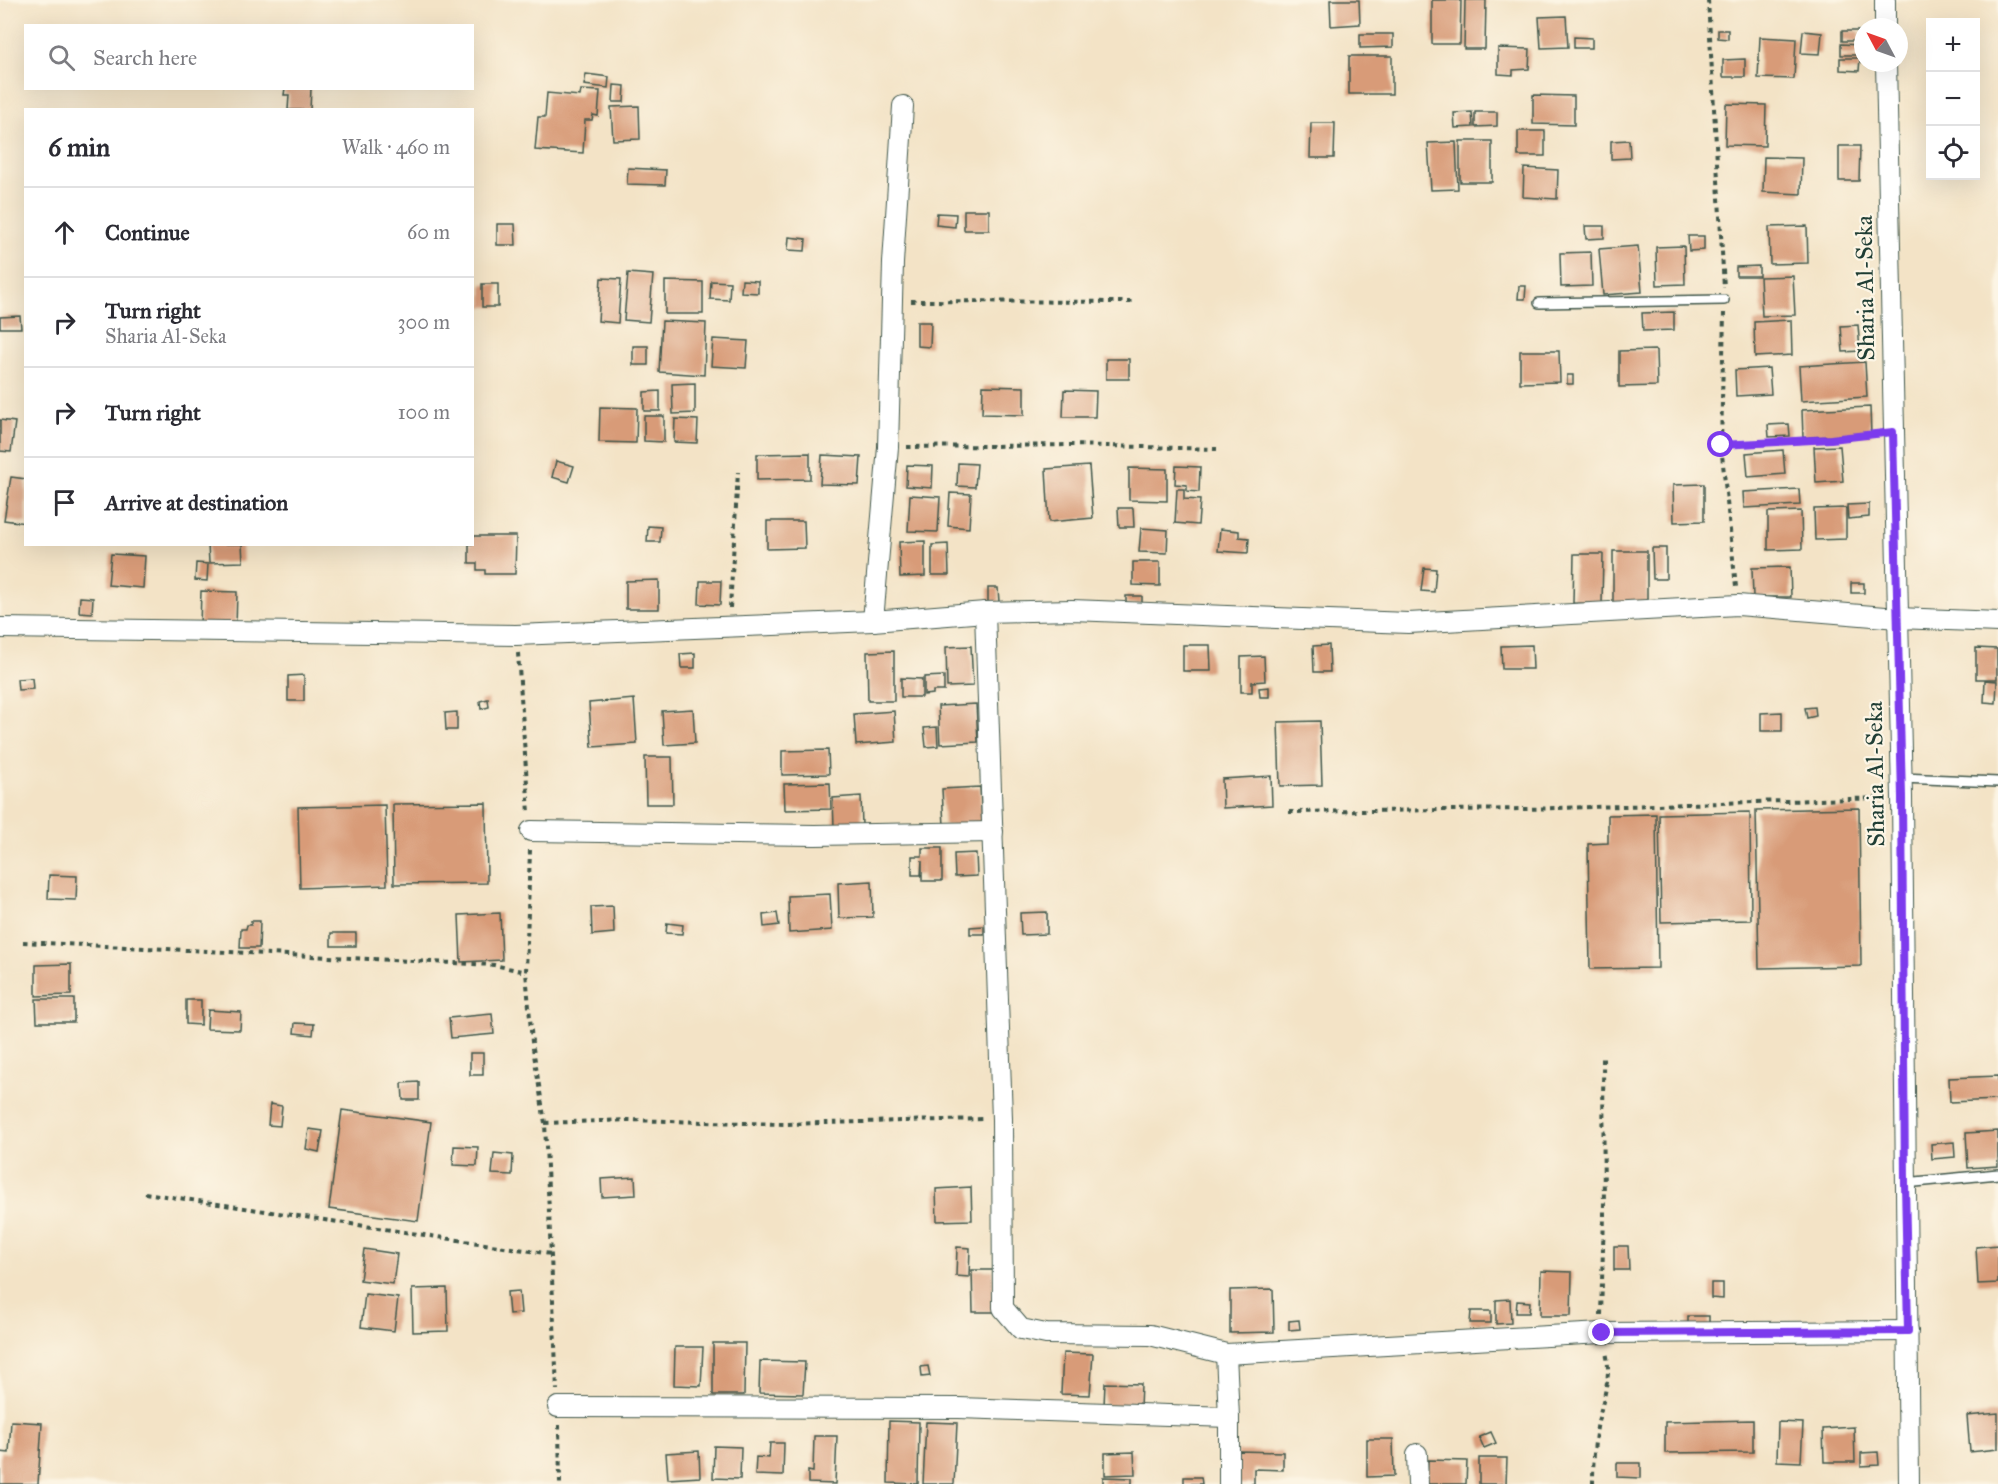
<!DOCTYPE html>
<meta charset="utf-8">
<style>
body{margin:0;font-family:"IM FELL Great Primer",serif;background:#f7f7f7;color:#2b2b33}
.controls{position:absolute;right:18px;top:18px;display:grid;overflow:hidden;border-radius:0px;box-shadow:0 6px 24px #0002}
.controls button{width:54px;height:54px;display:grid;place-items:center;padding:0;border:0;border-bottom:2px solid #e1e1e2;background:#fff;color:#2b2b33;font:30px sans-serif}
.compass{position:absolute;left:1854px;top:18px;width:54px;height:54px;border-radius:50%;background:#fff;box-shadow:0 6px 24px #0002;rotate:311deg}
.stop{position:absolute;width:18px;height:18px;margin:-14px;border:4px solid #7c3aed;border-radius:50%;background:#fff}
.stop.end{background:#7c3aed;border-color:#fff;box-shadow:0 2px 6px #0008}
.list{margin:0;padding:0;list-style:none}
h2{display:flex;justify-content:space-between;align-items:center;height:78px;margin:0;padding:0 24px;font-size:26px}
h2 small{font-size:20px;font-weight:400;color:#7c7c81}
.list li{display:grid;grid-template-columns:39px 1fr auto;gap:18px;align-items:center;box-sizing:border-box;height:90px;padding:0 24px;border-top:2px solid #e1e1e2}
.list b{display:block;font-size:22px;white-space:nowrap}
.list p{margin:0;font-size:20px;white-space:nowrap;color:#7c7c81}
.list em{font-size:20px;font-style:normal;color:#7c7c81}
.icon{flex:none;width:33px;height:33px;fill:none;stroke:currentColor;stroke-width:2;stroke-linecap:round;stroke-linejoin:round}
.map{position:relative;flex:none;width:1998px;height:1484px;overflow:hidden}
.search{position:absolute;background:#fff;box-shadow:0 6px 24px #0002;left:24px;top:24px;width:450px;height:66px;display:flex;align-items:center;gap:15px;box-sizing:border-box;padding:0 21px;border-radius:0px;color:#7c7c81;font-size:22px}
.panel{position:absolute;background:#fff;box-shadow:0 6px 24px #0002;left:24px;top:108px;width:450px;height:438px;border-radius:0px}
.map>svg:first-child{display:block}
.building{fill:#d89b78}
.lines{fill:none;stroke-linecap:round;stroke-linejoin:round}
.lane-casing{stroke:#3f564a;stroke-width:12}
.street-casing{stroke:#3f564a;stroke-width:22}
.path{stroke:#3f564a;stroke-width:4;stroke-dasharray:4.5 4.5;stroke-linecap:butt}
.lane{stroke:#fff;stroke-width:9}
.street{stroke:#fff;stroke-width:20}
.route{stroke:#7c3aed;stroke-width:8}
.labels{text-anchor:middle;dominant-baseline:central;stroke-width:4.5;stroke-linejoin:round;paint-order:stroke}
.street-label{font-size:24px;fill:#1f3d34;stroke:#fcf5e5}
</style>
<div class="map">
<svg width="1998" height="1484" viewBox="0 0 1998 1484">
<rect width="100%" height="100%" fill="#fcf5e5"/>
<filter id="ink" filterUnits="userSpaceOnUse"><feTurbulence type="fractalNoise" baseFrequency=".0167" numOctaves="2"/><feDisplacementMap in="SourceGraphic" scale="12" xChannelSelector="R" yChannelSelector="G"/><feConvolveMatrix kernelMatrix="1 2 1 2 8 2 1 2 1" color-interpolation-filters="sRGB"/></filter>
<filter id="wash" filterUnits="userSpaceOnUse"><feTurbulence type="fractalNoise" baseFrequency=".008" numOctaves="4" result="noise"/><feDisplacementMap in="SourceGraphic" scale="24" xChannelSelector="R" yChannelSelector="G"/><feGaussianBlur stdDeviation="1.35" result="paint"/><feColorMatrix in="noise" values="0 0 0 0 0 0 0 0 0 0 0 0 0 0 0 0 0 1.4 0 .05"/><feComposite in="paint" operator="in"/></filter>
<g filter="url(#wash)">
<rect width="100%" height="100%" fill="#f3e3c6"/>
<g id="blocks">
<g class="building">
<path d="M1330,0H1359L1360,24L1331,26Z"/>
<path d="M1432,0H1461L1460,44H1432Z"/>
<path d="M1465,0H1486L1485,49H1464Z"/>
<path d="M1566,16L1568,47L1541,48L1539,17Z"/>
<path d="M1718,30H1728V39L1718,38Z"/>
<path d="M1803,31L1822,33L1820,54L1801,53Z"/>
<rect x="1842" y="31" width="17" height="10"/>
<path d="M1360,34H1393V47L1360,48Z"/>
<path d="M1574,37L1592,38V48H1574Z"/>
<path d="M1760,37L1796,39L1794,79L1758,78Z"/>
<path d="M1841,44L1860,45L1859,55H1841Z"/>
<path d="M1498,48L1530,49L1529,69L1513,70V75L1498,74Z"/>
<rect x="1349" y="56" width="43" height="38"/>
<path d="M1840,58H1860L1859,71L1840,70Z"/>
<path d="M1745,59V77H1723V60Z"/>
<path d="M586,74L609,77L608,88L584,85Z"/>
<path d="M614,85L625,86L624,102H613Z"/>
<path d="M285,88H311L310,110H288L289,95H284Z"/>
<path d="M581,90L600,91L598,116L593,115L592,120H585L583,153L535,150L538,117H545L547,93L580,96Z"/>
<path d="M1533,95L1574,96V125L1533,124Z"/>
<path d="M1726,104L1766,105L1765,146L1725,145Z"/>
<path d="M639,106L640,139L613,140L611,107Z"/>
<path d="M1472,112L1473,127L1455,128L1454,113Z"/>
<path d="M1475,112H1497V126L1475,127Z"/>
<path d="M1311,123H1335L1334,158H1310Z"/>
<rect x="1518" y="131" width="27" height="25"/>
<path d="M1629,140L1630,158L1611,159V141Z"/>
<rect x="1460" y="141" width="32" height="41"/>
<path d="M1456,142L1458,189L1431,190L1428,143Z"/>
<path d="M1839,146H1860L1859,181H1839Z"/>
<path d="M1764,157L1802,158L1801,194L1763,192Z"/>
<path d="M628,168L666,170L665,185L627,184Z"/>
<path d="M1524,168L1558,170L1557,199L1523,197Z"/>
<rect x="964" y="210" width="25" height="20"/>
<path d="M937,213L956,214L955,227L936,225Z"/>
<path d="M497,224H515L516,245H497Z"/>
<path d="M1585,226H1604V238L1586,239Z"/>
<path d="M1807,226L1808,263L1770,264L1769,227Z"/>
<path d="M1688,236H1704V250L1689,251Z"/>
<path d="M789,237L806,239L805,251L788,250Z"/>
<path d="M1638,246L1642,292L1603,295L1599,249Z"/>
<path d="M1684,246L1685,284L1657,285L1656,247Z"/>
<path d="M1591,252L1592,286L1561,287L1560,253Z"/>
<path d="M1759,266V276H1736V267Z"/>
<path d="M628,273L653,275L649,322L624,320Z"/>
<path d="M1793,276L1795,315L1762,316L1760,277Z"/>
<path d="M601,278L621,279L618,323L598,321Z"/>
<path d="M742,280L758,281V293L741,292Z"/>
<path d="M665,281L703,282V314H665Z"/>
<path d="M711,281L730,282L729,300L710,299Z"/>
<rect x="482" y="284" width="16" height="23"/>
<path d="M1519,286H1526L1525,299H1518Z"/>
<path d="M1674,312V330L1643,331L1642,313Z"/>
<path d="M20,316L21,328H0V317Z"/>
<path d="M1791,320L1792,355L1755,357L1754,322Z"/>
<path d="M662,321L706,323L704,375L659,372Z"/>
<path d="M917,322H931L930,347L917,346Z"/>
<path d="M1858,325L1860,351L1843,352L1841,326Z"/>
<path d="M713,339L748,341L746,368L711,366Z"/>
<rect x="633" y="346" width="15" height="19"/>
<path d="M1656,350L1657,386L1619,387V351Z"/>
<path d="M1520,351H1559L1560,382L1520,383Z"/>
<rect x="1106" y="359" width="23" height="20"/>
<path d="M1865,362L1867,397L1801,401L1799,366Z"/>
<path d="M1769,368L1771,394L1736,396L1735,370Z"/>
<rect x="1567" y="375" width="6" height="9"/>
<path d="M695,383V413L673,414L672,384Z"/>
<path d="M983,386L1024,387V415L982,414Z"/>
<path d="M1064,390L1096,391L1095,417H1063Z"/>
<path d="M660,391V411H644V392Z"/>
<path d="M600,407L637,408L636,443L599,442Z"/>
<path d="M1870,407L1871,435L1803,438L1802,410Z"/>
<path d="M644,416H664V442L644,441Z"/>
<path d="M675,419L698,420L697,443L674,442Z"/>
<path d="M0,420L15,422L11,452L0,451Z"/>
<path d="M1789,424L1790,436L1769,437L1768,425Z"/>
<path d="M1840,446L1843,481L1816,483L1814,447Z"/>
<path d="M1783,450L1785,474L1748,477L1746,453Z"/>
<path d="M810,453V479L757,480V454Z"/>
<path d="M822,455L861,457L859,485L820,484Z"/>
<path d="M556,461L574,466L569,482L552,477Z"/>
<path d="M958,463L977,464L975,487L957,486Z"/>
<path d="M907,465L933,466L932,488L906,486Z"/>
<path d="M1089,466L1093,518L1049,522L1046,469Z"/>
<path d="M1176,466L1200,467L1199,492L1187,491V485L1175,484Z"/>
<path d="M1129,468L1167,469V501L1129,500Z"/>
<path d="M11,477L26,479V523L4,520Z"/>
<path d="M1704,484V521L1674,522L1673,485Z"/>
<path d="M1177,489H1184V499L1200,500L1198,525L1175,523Z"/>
<path d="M1799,489L1800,505L1744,508L1743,492Z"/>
<path d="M950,493L971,494L969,528L948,526Z"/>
<path d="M910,495L940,497L938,532L908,531Z"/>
<path d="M1869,504V517L1848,519L1847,505Z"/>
<path d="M1118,508H1133L1134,527H1119Z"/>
<path d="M1846,508V539L1815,540L1814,509Z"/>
<path d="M1801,511L1802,549L1768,550V512Z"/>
<path d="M767,521H804L805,548L767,549Z"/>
<path d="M648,526L661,527L660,542H647Z"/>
<path d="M1141,528L1168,530L1167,553L1139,552Z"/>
<path d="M1220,529L1239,531V537L1249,538L1248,553L1218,551Z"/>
<path d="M472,536H516L515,574H485V570H477V563H469V544H472Z"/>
<path d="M925,541V576L900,577L899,542Z"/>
<path d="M208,544H242L243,562L209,563Z"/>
<path d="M948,544L949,575H932V545Z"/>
<path d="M1652,548H1666V579H1653Z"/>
<rect x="1613" y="551" width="34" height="52"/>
<path d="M111,554L145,556L143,588L108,585Z"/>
<path d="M1574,554H1603L1602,604L1573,603Z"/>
<path d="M1133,562H1160V586L1133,585Z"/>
<path d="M196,563L208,564L207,581L195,580Z"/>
<path d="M1790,567L1791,597H1753L1752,568Z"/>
<path d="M1424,568L1436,569L1434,592L1421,591Z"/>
<path d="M659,580V609H626V581Z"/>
<path d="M700,581H721L720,605L699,604Z"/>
<rect x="1851" y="583" width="13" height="10"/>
<path d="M988,588H998L999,602H988Z"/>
<path d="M201,591L237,592L236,627L200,626Z"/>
<rect x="1126" y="596" width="16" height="8"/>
<path d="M80,597L93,598L92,613L79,612Z"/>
<path d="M1183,645H1210L1211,671H1183Z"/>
<path d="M1329,645L1330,672H1314L1313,646Z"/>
<path d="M1532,645L1533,669H1502L1501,646Z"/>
<path d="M971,646L973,686L947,687L946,647Z"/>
<path d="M1976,648L1997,649V679H1976Z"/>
<path d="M894,651V701H868L867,652Z"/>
<path d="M695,653V668H681L680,654Z"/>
<path d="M1264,656L1265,681L1252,682V692H1241V657Z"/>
<path d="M304,675V701H288V676Z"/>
<path d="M944,676V691H933V694L924,695V677Z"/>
<path d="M32,678L33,689L18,690L17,679Z"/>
<path d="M901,678L922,679V697H901Z"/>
<path d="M1985,680L1997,681L1996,703L1984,702Z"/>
<path d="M1269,687V697H1260L1259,688Z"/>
<path d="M488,699L489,707L481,709L480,701Z"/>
<path d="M634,699L637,744L592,747L589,703Z"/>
<path d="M976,704L978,742L940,744L938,706Z"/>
<path d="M1815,707L1816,716L1807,718L1805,708Z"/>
<path d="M693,709L695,743L664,745L662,711Z"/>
<path d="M894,711L896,742L856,745L854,714Z"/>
<path d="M457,712V730H446L445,713Z"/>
<path d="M1782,712V731H1761V713Z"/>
<path d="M1320,721L1322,785L1280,786L1278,722Z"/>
<path d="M937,727L938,746L926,747L924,728Z"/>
<path d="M828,750L829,774L782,775V751Z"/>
<path d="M645,757H672L673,804H646Z"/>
<path d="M1271,776L1272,805L1223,808L1222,779Z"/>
<path d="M830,783L831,809L785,810L784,784Z"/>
<path d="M980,787L982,825L944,826L942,789Z"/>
<path d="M861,796L862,826L834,827L833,798Z"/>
<path d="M486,803L487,883L394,884L393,804Z"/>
<path d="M385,805L387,885L300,888L298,807Z"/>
<path d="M1859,808L1861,966L1759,968L1756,810Z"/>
<path d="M1750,812L1751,920L1661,922L1659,814Z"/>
<path d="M1656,814L1658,968L1590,969L1588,844L1608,843V815Z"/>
<path d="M922,848H942V881H922V860L921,875H912V856H922Z"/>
<path d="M976,853L977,876L955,877L954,854Z"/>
<path d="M49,875L77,876L76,900L48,899Z"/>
<path d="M872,881L873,917L839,918L838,883Z"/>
<path d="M830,894L832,930L789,933L788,896Z"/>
<path d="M613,906L614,933L592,935L591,907Z"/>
<path d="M1047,912V934L1021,935L1020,913Z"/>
<path d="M500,913L502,960L461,962L459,915Z"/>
<path d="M777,913L779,925L764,927L763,915Z"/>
<path d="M251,921H260L259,948H240L241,929H246L247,925H251Z"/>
<path d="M667,923L683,925L682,934L666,933Z"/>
<path d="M984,926V934H970V927Z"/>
<rect x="331" y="933" width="25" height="13"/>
<path d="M71,964V995L36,996V965Z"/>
<path d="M36,999H74V1022H37Z"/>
<path d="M186,1000H201V1025L186,1024Z"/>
<path d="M208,1010L241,1012L240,1030L207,1029Z"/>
<path d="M492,1014L494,1034L451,1038L449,1018Z"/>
<path d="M295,1023L314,1024L313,1035L294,1033Z"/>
<rect x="470" y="1053" width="13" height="22"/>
<path d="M1998,1076V1100L1950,1102L1949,1078Z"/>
<path d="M419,1082V1100H403L402,1083Z"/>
<path d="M270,1104L282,1106L280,1126L268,1125Z"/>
<path d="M342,1110L431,1122L418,1221L329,1209Z"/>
<path d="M309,1129L323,1131L319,1152L306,1149Z"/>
<path d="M1998,1131V1166L1968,1168L1966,1133Z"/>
<path d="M1954,1142L1955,1157L1932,1159L1931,1144Z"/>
<path d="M454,1146L478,1147L477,1166L453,1165Z"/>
<path d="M494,1153L513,1155L512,1175L492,1174Z"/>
<path d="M635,1177L636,1195L602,1197L601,1179Z"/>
<path d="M971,1187L972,1220L937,1221L936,1189Z"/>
<path d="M1998,1245V1283L1978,1284L1976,1247Z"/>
<path d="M1614,1246H1628L1629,1270H1614Z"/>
<path d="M957,1247L970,1248L969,1277L956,1276Z"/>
<path d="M364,1249L397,1254L393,1284L360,1280Z"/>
<path d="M972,1270H994V1312H973Z"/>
<path d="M1541,1271L1572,1272L1571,1316H1540Z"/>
<path d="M1711,1283H1723V1299L1711,1298Z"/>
<path d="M447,1288L448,1331L413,1332L412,1289Z"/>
<path d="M1273,1289L1274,1332L1230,1333V1290Z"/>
<path d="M519,1291L521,1313L509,1314L507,1292Z"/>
<path d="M365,1294L398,1298L394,1331L361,1327Z"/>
<path d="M1510,1299L1511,1323L1496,1324V1300Z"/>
<path d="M1517,1301L1530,1302L1529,1313H1516Z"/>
<path d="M1471,1311H1491V1323H1470Z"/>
<rect x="1688" y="1316" width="21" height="12"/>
<path d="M1299,1320L1300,1329L1289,1330V1321Z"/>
<path d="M713,1343H745L744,1395H713Z"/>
<path d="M675,1347H703L701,1386L674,1385Z"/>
<path d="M1063,1353L1093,1354L1090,1395L1061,1394Z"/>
<path d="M760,1361L805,1362L803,1394L759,1393Z"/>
<path d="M928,1366L930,1376L922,1377L921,1367Z"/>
<path d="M1105,1383L1141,1384L1140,1407L1104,1406Z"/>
<path d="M1998,1413V1449L1970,1452L1967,1416Z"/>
<path d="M1753,1420V1452L1665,1453V1422Z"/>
<path d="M11,1421L42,1423L38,1484H0V1452L9,1453Z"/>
<path d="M889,1421L919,1422L918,1484L888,1483Z"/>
<path d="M926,1422L957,1423L954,1484H923Z"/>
<path d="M1778,1422L1803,1423L1801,1462L1777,1461Z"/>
<path d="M1854,1427L1855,1462H1824L1823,1429Z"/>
<path d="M1491,1432L1496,1443L1484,1448L1479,1437Z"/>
<path d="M814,1436H837L835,1484L808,1483V1471L813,1472Z"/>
<path d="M1367,1439H1393L1394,1476L1367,1477Z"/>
<path d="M770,1443H784L783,1476L755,1475L756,1457L769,1458Z"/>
<path d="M714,1446L741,1447L740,1479L713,1478Z"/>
<path d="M699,1451L700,1477L668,1479L666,1453Z"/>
<path d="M1238,1451L1283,1452V1470L1254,1469V1484H1237Z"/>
<path d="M1134,1452L1135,1474L1105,1475V1453Z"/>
<path d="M1878,1452L1879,1465L1861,1466V1453Z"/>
<path d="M1479,1458H1507L1506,1484H1479Z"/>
<path d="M1428,1460L1467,1461L1466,1484H1427Z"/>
<path d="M1617,1463H1641V1478L1617,1477Z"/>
<path d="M1103,1477L1132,1478V1484H1103Z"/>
<path d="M1184,1477H1201L1202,1484H1184Z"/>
</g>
</g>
</g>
<g filter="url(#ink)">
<use href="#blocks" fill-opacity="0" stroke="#3f564a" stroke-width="1.5"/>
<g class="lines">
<g class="lane-casing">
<g id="lane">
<path d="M1539,303L1724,300"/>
<path d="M1901,778L1998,782"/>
<path d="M1905,1183L1998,1174"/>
</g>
</g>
<g class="street-casing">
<g id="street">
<path d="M1885,0V27"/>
<path d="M1886,63L1902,797L1909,1484"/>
<path d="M985,612L1002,1119L1003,1308L1021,1329L1046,1334L1150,1335L1226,1354L1602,1333L1908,1331"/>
<path d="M873,621L888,447L893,263L903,106"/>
<path d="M0,628L516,635L873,621L985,612L1072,610L1408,623L1738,605L1898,618L1998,622"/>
<path d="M531,831L815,835L993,832"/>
<path d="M1226,1354L1229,1417V1484"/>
<path d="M558,1407L959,1408L1229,1417"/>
<path d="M1417,1454L1418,1484"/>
</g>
</g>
<g class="path">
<path d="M1708,0L1724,288"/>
<path d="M911,301L1132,302"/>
<path d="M1724,313L1721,445L1736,587"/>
<path d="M1721,445L1831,439L1876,434"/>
<path d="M907,447L1071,445L1217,449"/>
<path d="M730,608L738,472"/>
<path d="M518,653L529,813"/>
<path d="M1289,812L1526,809L1883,798"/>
<path d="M530,850L526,972L532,1042L545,1123L557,1390"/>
<path d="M23,942L494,965L526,972"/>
<path d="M545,1123L628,1120L784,1124L983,1119"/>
<path d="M145,1193L551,1254"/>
<path d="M1601,1315L1604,1215L1603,1057"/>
<path d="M559,1425L560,1484"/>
<path d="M1593,1484C1593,1464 1594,1442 1598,1422C1603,1398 1612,1377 1606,1352"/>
</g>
<use href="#lane" class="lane"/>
<use href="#street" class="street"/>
</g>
</g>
<g class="lines" filter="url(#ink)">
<path class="route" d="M1602,1333L1908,1331L1905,1183L1902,797L1893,432L1831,439L1721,445"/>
</g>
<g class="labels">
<g class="street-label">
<text transform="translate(1865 288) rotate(-91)">Sharia Al-Seka</text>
<text transform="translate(1875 774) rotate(-91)">Sharia Al-Seka</text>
</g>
</g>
</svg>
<div class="controls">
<button>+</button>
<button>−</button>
<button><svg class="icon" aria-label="locate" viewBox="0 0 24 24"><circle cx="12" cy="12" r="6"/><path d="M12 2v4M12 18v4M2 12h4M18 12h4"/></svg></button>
</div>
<svg class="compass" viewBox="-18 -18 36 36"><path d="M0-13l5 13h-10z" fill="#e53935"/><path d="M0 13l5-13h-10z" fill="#7c7c81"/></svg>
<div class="stop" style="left:1721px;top:445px"></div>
<div class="stop end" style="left:1602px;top:1333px"></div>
<div class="search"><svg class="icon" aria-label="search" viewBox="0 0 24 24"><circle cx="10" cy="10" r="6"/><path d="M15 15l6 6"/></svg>Search here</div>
<section class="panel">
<h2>6 min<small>Walk · 460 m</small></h2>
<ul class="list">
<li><svg class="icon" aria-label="ahead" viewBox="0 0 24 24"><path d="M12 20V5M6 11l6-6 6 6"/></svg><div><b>Continue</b></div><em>60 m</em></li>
<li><svg class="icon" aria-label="right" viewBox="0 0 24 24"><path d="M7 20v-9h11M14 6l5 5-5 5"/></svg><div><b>Turn right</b><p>Sharia Al-Seka</p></div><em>300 m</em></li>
<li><svg class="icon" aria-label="right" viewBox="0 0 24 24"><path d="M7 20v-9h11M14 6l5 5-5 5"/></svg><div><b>Turn right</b></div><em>100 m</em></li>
<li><svg class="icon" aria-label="arrive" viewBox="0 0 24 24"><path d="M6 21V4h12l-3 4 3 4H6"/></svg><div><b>Arrive at destination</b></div></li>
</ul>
</section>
</div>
